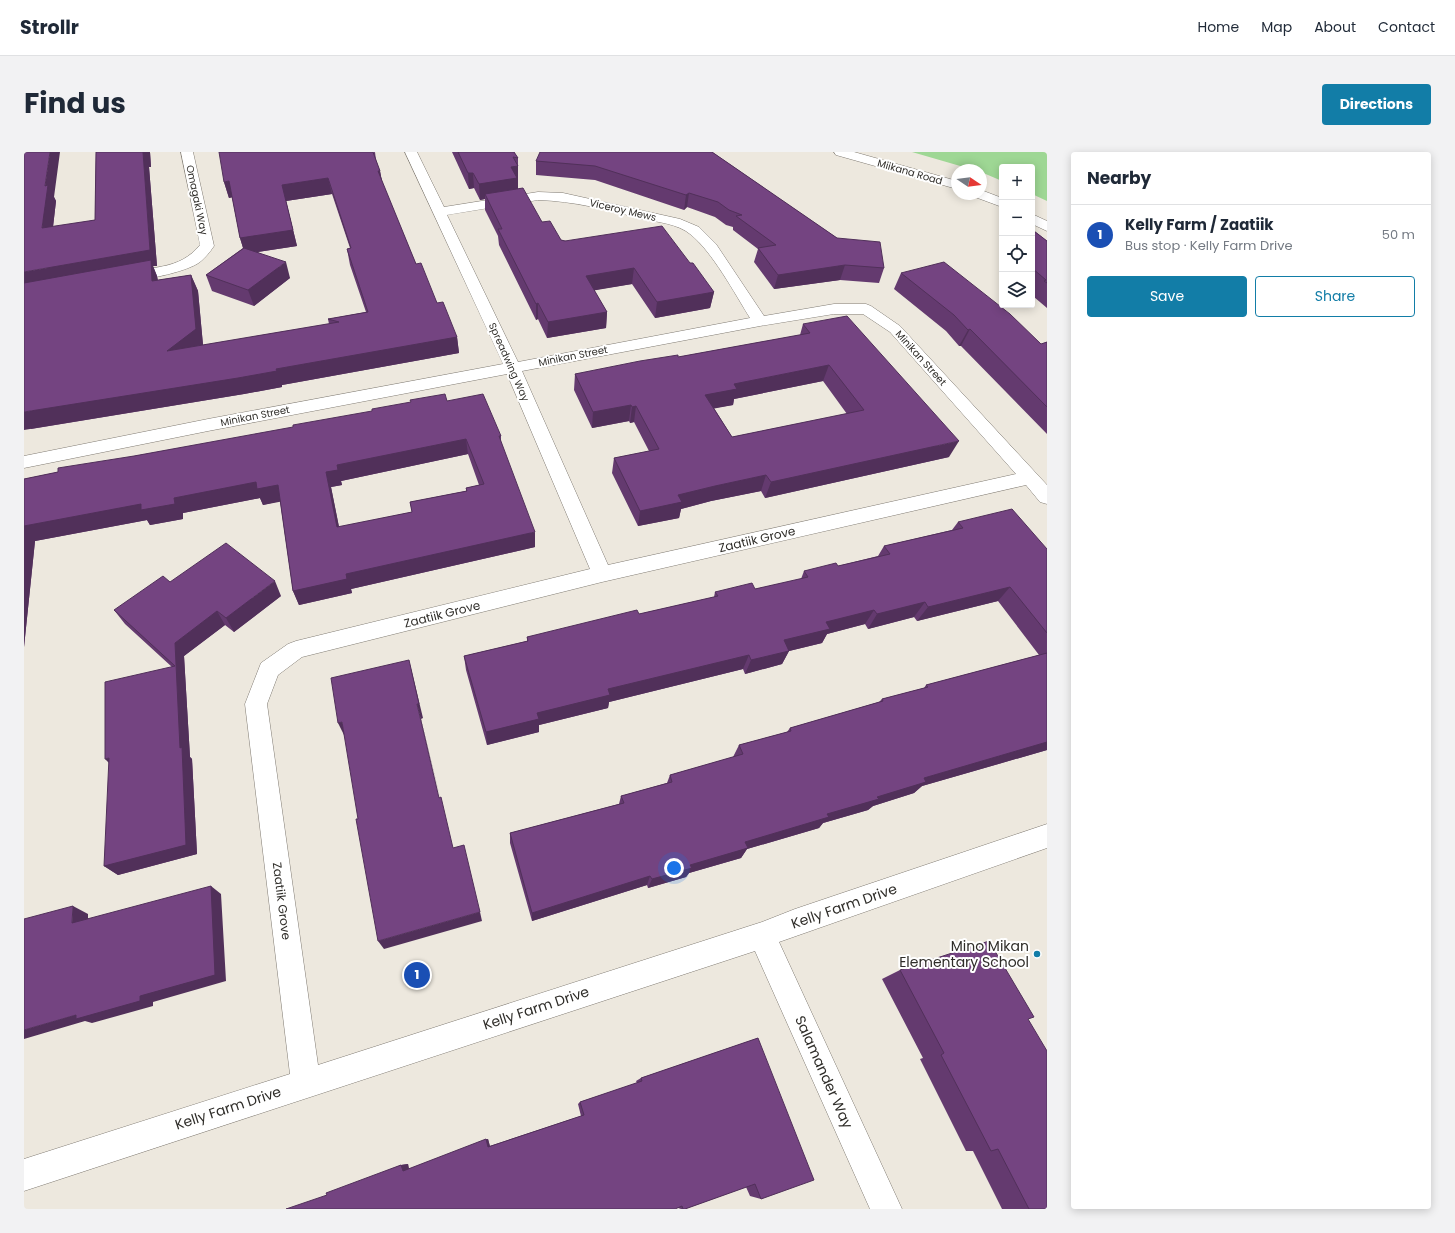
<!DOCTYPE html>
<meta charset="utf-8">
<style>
body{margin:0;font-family:Poppins,sans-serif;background:#f2f2f3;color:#1f2937}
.controls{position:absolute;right:12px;top:12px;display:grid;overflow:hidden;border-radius:4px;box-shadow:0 2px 10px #0003}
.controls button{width:36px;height:36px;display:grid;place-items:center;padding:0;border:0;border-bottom:1px solid #e0e1e3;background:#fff;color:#1f2937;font:20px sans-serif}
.compass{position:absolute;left:927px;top:12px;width:36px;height:36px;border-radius:50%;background:#fff;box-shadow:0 2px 10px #0003;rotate:103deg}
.you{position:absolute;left:650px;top:716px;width:14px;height:14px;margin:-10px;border:3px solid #fff;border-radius:50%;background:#1a73e8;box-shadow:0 0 0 6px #1a73e833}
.badge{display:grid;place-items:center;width:26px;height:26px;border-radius:50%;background:#127da7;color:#fff;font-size:13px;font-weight:700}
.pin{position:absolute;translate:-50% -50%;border:2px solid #fff;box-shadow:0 1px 4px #0006}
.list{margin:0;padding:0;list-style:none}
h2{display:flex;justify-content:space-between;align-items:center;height:52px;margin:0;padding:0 16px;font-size:17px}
h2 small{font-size:13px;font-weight:400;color:#747a83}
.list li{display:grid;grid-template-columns:26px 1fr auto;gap:12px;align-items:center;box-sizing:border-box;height:60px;padding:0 16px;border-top:1px solid #e0e1e3}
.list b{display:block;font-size:15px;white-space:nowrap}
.list p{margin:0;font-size:13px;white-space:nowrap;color:#747a83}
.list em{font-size:13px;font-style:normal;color:#747a83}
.actions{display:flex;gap:8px;padding:12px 16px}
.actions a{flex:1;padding:9px 0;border:1px solid #127da7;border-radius:4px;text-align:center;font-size:14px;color:#127da7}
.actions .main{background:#127da7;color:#fff}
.icon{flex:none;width:22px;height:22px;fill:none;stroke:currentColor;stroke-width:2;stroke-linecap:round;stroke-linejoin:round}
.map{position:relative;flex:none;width:1023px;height:1057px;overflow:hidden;border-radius:4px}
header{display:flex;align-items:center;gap:24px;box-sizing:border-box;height:56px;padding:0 20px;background:#fff;border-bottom:1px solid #e0e1e3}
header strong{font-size:19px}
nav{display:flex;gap:22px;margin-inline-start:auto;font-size:14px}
.intro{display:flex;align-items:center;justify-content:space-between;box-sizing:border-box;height:96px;padding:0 24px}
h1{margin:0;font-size:28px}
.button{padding:10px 18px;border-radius:4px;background:#127da7;color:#fff;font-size:14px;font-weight:700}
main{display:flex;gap:24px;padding:0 24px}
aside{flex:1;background:#fff;border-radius:4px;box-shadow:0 2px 10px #0003}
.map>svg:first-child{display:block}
.green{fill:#9ed794}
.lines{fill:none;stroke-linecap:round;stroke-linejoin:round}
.minor-casing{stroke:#807b73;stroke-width:1}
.minor{fill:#fff;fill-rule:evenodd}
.wall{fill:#643a6f;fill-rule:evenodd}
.shaded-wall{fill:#51305a}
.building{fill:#744481;stroke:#51305a;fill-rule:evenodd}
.poi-dot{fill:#127da7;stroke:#fff;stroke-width:1.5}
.labels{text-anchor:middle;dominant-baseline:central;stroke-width:4;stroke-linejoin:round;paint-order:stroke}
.far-street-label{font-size:10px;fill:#2f2d29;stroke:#fff}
.street-label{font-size:12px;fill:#2f2d29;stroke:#fff}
.near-street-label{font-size:14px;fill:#2f2d29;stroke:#fff}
.near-poi-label{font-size:14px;fill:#2f2d29;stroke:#fff;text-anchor:end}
</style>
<header>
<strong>Strollr</strong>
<nav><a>Home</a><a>Map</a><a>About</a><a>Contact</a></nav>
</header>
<div class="intro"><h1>Find us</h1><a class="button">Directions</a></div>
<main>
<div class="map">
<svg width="1023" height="1057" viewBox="0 0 1023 1057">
<rect width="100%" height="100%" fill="#ede8de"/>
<path class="green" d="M888,0H1023V49L1008,42V15H978V29L957,20V18H950Z"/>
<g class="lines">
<g class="minor-casing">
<g id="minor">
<path d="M157,0H169L190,94C186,100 181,106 176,110C163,120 113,131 98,127L96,124L98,121C127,114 155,119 176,93Z"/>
<path d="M381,0H393L420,55L514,40L539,41L656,67L675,75L692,92L740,164L810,152H842L847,154L876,174L1023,333V352L1016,350L1002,333L578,430L278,505L254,523L243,552L294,913L738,770L771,757L1023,672V696L755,790L878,1057H846L731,799L0,1039V1007L266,922L221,552L237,511L264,492L272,489L566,417L483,222L184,279L0,316V304L184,267L479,212ZM514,48C550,49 584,58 619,67C634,70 654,72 666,82C688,99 711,142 726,166L494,210L423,63ZM810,162H839L866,180L992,322L584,413L498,219L736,174Z"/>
<path d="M810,0H830L933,29V37L812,3Z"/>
<path d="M957,38L978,46V55L951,45L949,42H957Z"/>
<path d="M1008,62L1023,69V79L1008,72Z"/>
</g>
</g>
<use href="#minor" class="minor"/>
</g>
<g class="wall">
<path d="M72,0H126L127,15H125L133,114H129L133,124L134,128L167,123L174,139L179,193L305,172L304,167L342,160L326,113L323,97L326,96L308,42L262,49L273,94L234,100L266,126L230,154L188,139L182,123L219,96L216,86L208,45L205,46L200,30L351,0L352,8L356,19L358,30L392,112L413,151L433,185L435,201L258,233V235L220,242L7,277L30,45L32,49L29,75L71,68Z"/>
<path d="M428,0H490L494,6V30H493L494,37L518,70L537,88L666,111L690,140L686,156L631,166L608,132L570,138L583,160L582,176L523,186L514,167L512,168L475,93L474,84L461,58V47L456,48L450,36L445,37Z"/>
<path d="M688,0L813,86L860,116L855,131L816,128L750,137L730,110L734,97L709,78V75L702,73L691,65L663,55L660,58L571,28L512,23V9Z"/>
<path d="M1010,79L1023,89V156L1010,145L1011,143L1008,140V83Z"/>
<path d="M877,121L1017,192L1023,190V282L937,194H935L922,179L870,137Z"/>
<path d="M779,172L925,305L741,346L737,339L687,349L657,357L655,366L614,374L588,321L590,306L625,299L610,270L606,271L605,269L568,276L550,238L551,222L654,205L776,183ZM799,229L823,262L708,285L690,256L709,253L710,247Z"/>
<path d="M423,249L477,284V290L511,395L327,437L328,441L275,453L269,439L256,349L239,353L236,346L159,361V367L126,373L123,368L11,389L0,495V327L34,320L110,304ZM444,302L455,333L442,336V339L386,350L388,360L315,375L307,335L318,333L317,329Z"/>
<path d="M934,370L1023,397V598L898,634L890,641L849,654L844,658L799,671L795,676L723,697L717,706L665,721L662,725L624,736L623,733L508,769L486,691V681L595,652L597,644L643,631L646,623L709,605L715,593L763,580L766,576L855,550L858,547L900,536L902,533L1015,503L974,449L893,469L890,465L844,477L841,472L803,482L798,491L765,499L758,512L721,522L719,517L585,550L584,556L515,573V580L463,593L442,518L440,504L503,489V485L615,462L690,445L691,440L731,437L777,427L780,419L814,414L854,404L860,394L928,378Z"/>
<path d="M257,444L210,480L201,473L160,504L166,605L168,607L173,702L94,723L80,714L148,515L101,472L90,458Z"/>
<path d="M876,818L1004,867L1023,1057H978L949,999H942L896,907L899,906L858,827Z"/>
<path d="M734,886L737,1047L726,1044L722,1035L661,1057H657L654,1056L303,1043L377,1013L384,1012L385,1017L464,987L466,994L557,964L554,952L556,950L613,931L612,929L617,926Z"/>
</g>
<g class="shaded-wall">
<path d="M26,0H36L30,45L32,49L27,92L18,76L21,34Z"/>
<path d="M119,0H126L127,15H125L133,114H129L133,124L135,145L0,137V120L126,98Z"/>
<path d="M494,14V42H461V47L456,48L455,32L487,15Z"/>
<path d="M354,19H356L359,34Z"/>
<path d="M444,21H449L450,36L445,37Z"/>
<path d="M304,26L308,42L262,49L273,94L221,102L216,86L258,33Z"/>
<path d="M205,29L210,45L205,46L200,30Z"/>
<path d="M665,41L663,55L660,58L662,43Z"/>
<path d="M262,110L266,126L230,154L224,138Z"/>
<path d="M821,113L816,128L750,137L754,123Z"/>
<path d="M610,116L608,132L561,140L562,124Z"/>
<path d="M167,123L174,139L179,193L143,199Z"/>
<path d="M690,140L686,156L631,166L633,150Z"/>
<path d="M514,151V167L512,168V152Z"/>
<path d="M583,160L582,176L523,186L524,170Z"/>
<path d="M946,177L937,194H935L944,178Z"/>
<path d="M433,185L435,201L258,233V235L220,242L0,278V260L252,217Z"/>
<path d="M805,213L799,229L710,247L709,253L677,259L681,243L710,232Z"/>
<path d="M607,253L605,269L568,276L569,260Z"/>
<path d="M612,254L610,270L606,271L608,255Z"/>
<path d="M442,287L444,302L317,329L318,333L307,335L318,390L313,375L302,320L313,313Z"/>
<path d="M935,289L925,305L741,346L747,330Z"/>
<path d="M742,323L737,339L687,349L657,357L655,366L614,374L616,359L654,343L691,334Z"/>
<path d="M232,330L254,333L260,349L239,353L236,346L159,361V367L126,373L123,368L11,389L0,495V374Z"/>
<path d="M511,380V395L327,437L328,441L275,453L269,439L322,422Z"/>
<path d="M251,429L257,444L210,480L202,466Z"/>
<path d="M986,435L974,449L893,469L904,455Z"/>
<path d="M901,450L890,465L844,477L853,462Z"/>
<path d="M850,458L841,472L803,482L798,491L765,499L758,512L721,522L727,508L760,488L802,470Z"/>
<path d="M193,459L201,473L160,504L166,605L168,607L173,702L94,723L80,714L156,596L151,491Z"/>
<path d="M725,503L719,517L585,550L584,556L515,573V580L463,593L462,580L513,561L584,537Z"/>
<path d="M385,508L399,566L397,567L419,658L393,552Z"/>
<path d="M318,570L321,585L314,571Z"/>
<path d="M1023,590V598L898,634L890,641L849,654L844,658L799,671L795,676L723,697L717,706L665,721L662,725L624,736L628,727L666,713L721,690L853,645L900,626Z"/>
<path d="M85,606L93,619L81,607Z"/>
<path d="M626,724L623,733L508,769V761Z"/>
<path d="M187,734L197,742L202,829L129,850V854L68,871L61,869L0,887V878L116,844Z"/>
<path d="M49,754L64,762V778L48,771Z"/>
<path d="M456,760L458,769L360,797L354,789Z"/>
<path d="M462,987H464L466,995H464Z"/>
<path d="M384,1012L385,1018L379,1019L377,1013Z"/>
</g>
<g class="building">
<path d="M0,0H26L21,34L24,33L18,76L71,68L72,0H119L126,98L0,120Z"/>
<path d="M195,0H349L356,19H354L392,112L397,111L413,151L419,150L433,185L252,217L253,219L214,226L0,260V131L127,108L128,129L167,123L172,177L143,199L315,170L304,167L344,160L323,97L327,96L304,26L258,33L269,78L216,86L205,29L200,30Z"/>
<path d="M434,0H490L494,6L489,5L494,14L487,15L493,26L455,32L449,21H444Z"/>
<path d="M516,0H688L813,86L856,90L860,116L821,113L754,123L734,96L752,93L712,64L718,63L705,58L694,50L665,41L662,43L571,14L512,9Z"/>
<path d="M499,36L518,70L526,69L537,88L541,89L638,74L666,111H669L690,140L633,150L610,116L562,124L583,160L524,170L514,151L512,152L474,77H478L461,42Z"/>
<path d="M1010,79L1023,89V131L1020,129L1022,128L1008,116V93Z"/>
<path d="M220,96L262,110L224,138L182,123Z"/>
<path d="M920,110L986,162L1017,192L1023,190V255L946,177L944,178L930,163L877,121Z"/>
<path d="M823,164L935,289L747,330L742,323L691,334L654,343L658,350L616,359L590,306L635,297L612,254L608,255L607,253L569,260L551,222L616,209L654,203V205L786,181L779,172ZM805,213L840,258L708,285L681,243L713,237L710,232Z"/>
<path d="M421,242L423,249L459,242L477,284H475L511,380L322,422L323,427L269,439L254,333L233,337L232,330L150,346L151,352L117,358V352L0,374V327L34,320V316L110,304L269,275V273L348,259V257L387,250L386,248ZM442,287L460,332L442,336L443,339L386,350L388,360L313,375L302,320L314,318L313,313Z"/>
<path d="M988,357L1023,397V481L986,435L904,455L901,450L853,462L850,458L802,470L806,477L760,488L765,499L727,508L725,503L584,537L586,543L513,561L515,567L462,580L440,504L504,489L503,485L613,458L615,462L694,444L691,440L728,431L731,437L784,425L780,419L812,411L814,414L866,402L860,394L939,376L934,370Z"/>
<path d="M202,391L251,429L202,466L193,459L151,491L156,596L158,595L162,693L80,714L85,606L81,607V530L151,514L90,458L139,424L146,430Z"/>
<path d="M1023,501V590L900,626L902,630L853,645L855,647L803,662L805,665L721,690L724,696L666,713L668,716L628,727L626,724L508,761L486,681L600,651L597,644L648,630L646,623L719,602L715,593L767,579L766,576L859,549L858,547L904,535L902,533Z"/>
<path d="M385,508L395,552H393L415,646L417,645L429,696L440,693L456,760L354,789L332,667H334L318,570L314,571L307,526Z"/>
<path d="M187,734L191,823L116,844V849L52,867V863L0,878V767L49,754L48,771Z"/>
<path d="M965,789L1010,865L1004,867L1023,899V1057H1005L974,997L967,999L917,903L920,901L876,818Z"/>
<path d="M734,886L790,1028L737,1047L731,1032L661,1057H659L658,1054L651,1057H262L303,1043L302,1041L377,1013L379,1019L462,987L464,995L560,963L556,950L618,929L617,926Z"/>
</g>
<circle class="poi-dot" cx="1013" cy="802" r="4"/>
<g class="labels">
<g class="far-street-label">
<text transform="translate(886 20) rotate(16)">Miikana Road</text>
<text transform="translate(173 48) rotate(78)">Omagaki Way</text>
<text transform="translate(599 58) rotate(13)">Viceroy Mews</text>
<text transform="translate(549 204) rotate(-11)">Minikan Street</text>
<text transform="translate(897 206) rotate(48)">Minikan Street</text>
<text transform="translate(485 210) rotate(66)">Spreadwing Way</text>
<text transform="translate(231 264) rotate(-11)">Minikan Street</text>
</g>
<g class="street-label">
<text transform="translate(733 387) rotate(-13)">Zaatiik Grove</text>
<text transform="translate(418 462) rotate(-14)">Zaatiik Grove</text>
<text transform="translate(258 749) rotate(83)">Zaatiik Grove</text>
</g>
<g class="near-street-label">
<text transform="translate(820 754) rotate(-19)">Kelly Farm Drive</text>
<text transform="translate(512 856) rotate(-18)">Kelly Farm Drive</text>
<text transform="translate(800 920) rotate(66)">Salamander Way</text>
<text transform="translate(204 956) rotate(-18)">Kelly Farm Drive</text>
</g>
<g class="near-poi-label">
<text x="1005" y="794">Mino Mikan<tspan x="1005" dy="16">Elementary School</tspan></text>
</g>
</g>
</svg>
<div class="controls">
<button>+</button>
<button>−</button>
<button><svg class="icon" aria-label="locate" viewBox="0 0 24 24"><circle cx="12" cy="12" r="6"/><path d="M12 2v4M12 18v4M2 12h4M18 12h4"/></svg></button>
<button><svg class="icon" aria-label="layers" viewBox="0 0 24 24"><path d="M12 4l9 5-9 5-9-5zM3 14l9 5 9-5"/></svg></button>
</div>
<svg class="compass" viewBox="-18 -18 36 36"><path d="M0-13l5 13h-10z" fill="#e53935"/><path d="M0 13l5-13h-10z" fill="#747a83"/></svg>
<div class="you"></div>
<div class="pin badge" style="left:393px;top:823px;background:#1a4fb4">1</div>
</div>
<aside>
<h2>Nearby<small></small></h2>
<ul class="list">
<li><span class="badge" style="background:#1a4fb4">1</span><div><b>Kelly Farm / Zaatiik</b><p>Bus stop · Kelly Farm Drive</p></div><em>50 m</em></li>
</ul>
<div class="actions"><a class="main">Save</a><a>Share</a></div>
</aside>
</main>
